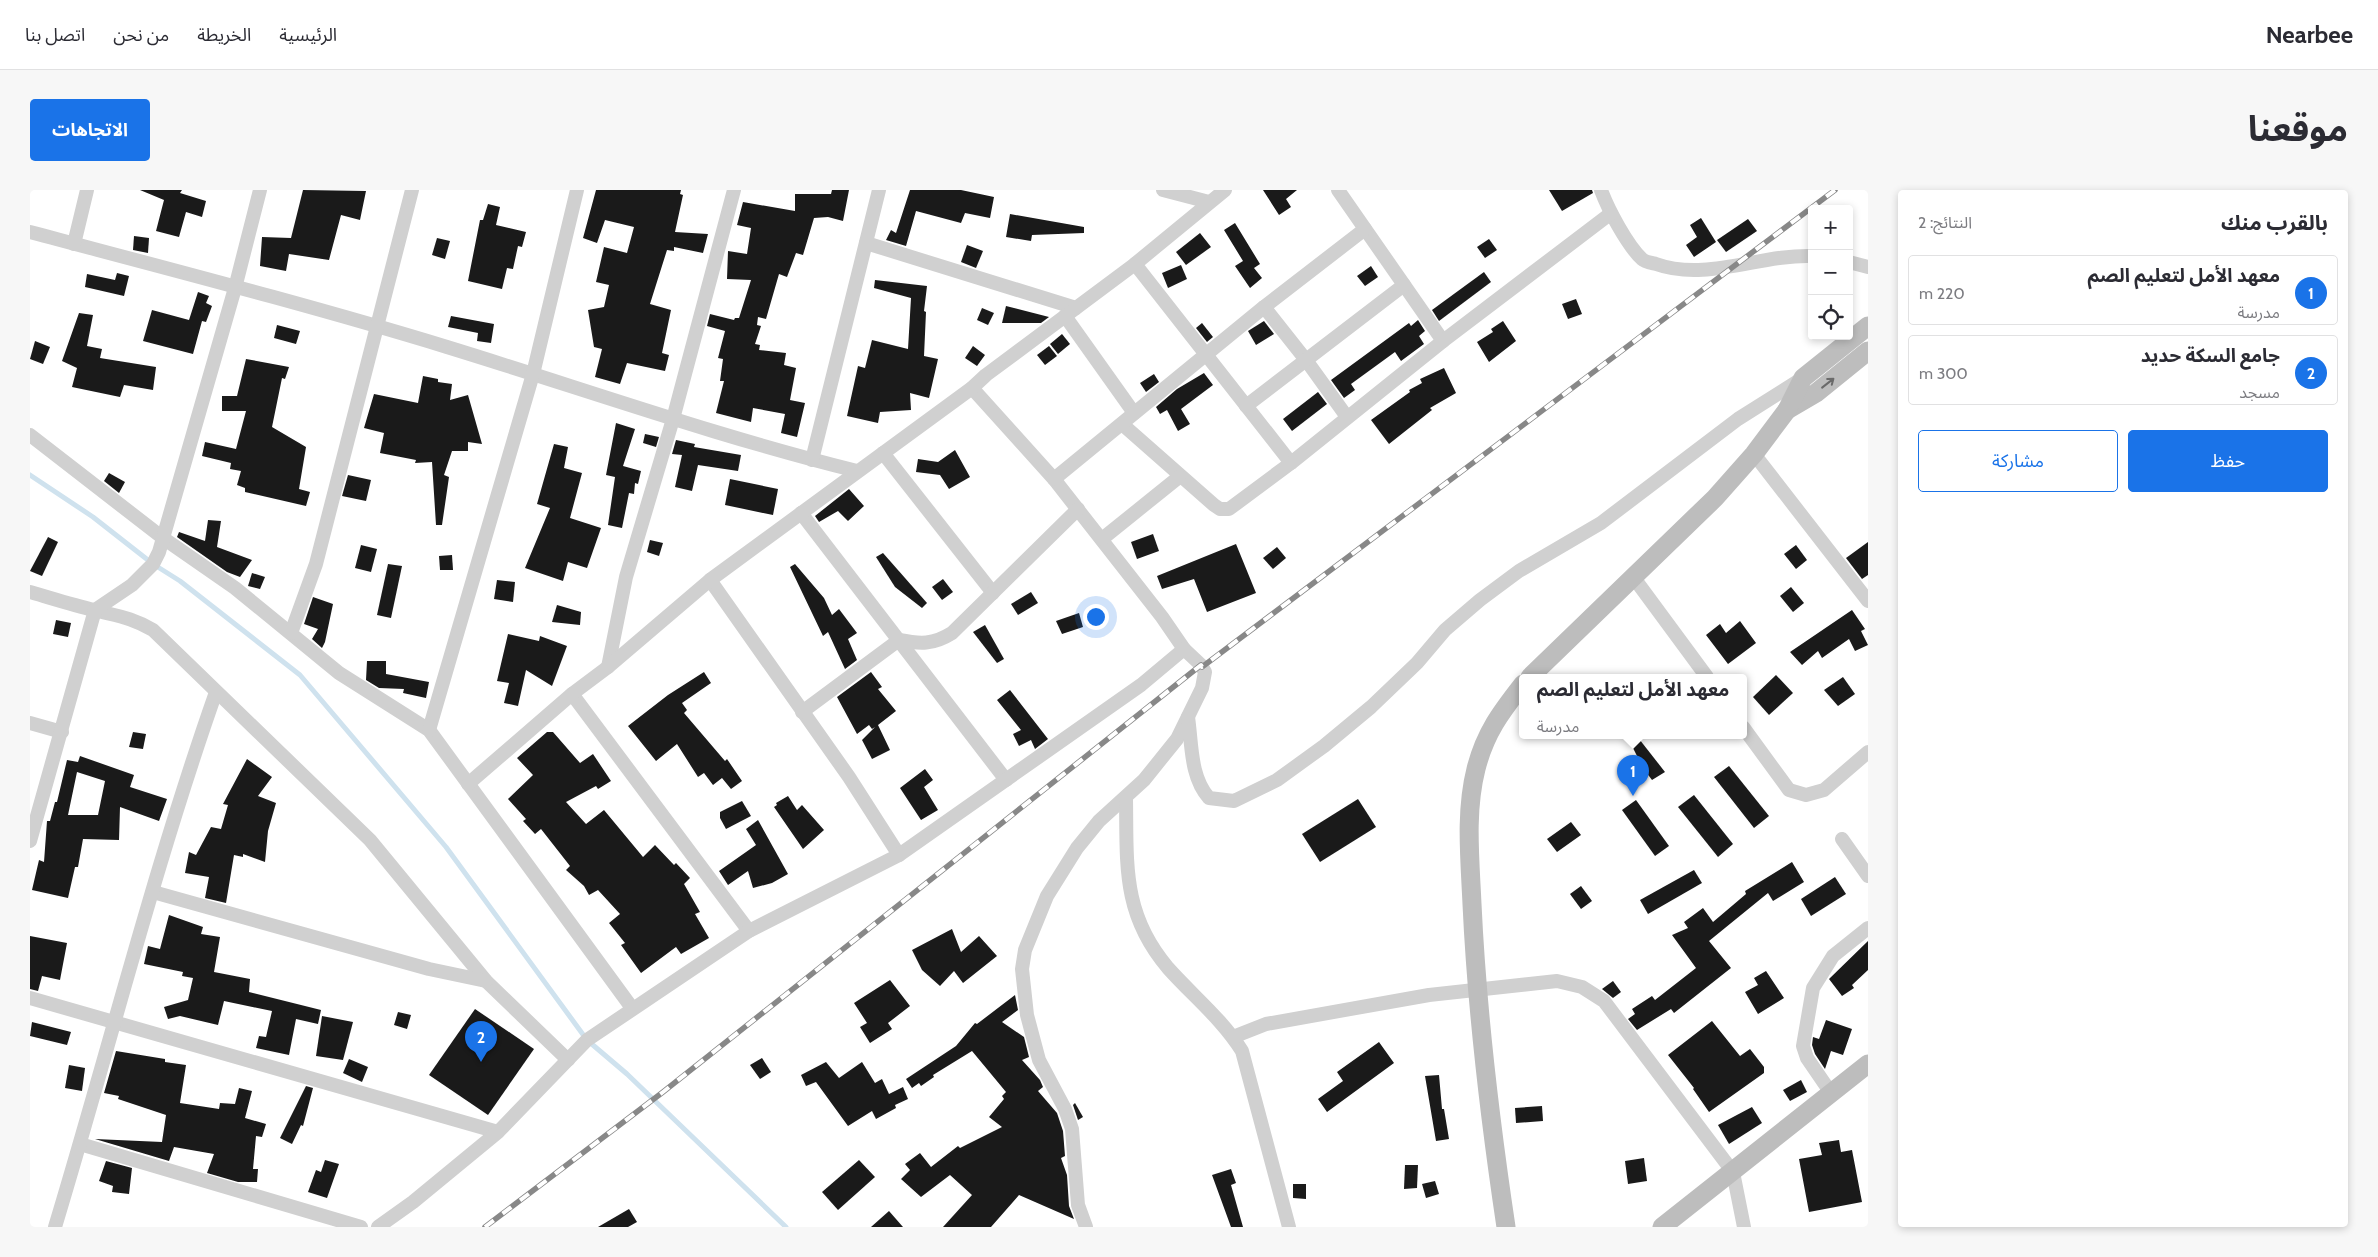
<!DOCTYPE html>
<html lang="ar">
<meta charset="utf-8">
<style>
body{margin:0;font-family:Cabin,"Noto Sans Arabic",sans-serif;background:#f7f7f7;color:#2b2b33;direction:rtl}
.controls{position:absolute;right:15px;top:15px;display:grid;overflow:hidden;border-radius:5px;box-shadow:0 2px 8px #0003}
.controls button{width:45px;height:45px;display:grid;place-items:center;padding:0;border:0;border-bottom:1px solid #e1e1e2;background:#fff;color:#2b2b33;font:25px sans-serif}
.you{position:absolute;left:1065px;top:426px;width:18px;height:18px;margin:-12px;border:4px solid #fff;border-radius:50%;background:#1a73e8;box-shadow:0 0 0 8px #1a73e833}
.badge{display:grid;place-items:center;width:32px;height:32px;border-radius:50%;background:#1a73e8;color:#fff;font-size:16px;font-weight:700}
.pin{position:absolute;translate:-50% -41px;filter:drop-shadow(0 1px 2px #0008)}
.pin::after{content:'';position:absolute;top:26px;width:18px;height:15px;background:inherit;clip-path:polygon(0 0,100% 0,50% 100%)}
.popup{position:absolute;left:1489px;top:484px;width:228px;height:65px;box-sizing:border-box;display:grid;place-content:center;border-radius:5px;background:#fff;filter:drop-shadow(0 1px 4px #0005);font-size:16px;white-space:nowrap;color:#7c7c81}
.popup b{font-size:19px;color:#2b2b33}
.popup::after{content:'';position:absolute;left:50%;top:100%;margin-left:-10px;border:10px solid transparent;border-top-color:#fff}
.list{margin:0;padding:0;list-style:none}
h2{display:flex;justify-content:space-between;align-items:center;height:65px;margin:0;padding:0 20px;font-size:21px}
h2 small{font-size:16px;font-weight:400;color:#7c7c81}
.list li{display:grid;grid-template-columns:32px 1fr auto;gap:15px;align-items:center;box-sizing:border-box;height:70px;margin:0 10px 10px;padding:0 10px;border:1px solid #e1e1e2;border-radius:5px}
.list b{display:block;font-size:19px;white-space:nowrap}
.list p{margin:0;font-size:16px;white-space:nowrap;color:#7c7c81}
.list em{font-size:16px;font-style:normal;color:#7c7c81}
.actions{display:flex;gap:10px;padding:15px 20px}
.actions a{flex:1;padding:11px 0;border:1px solid #1a73e8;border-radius:5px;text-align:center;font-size:18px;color:#1a73e8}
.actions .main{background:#1a73e8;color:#fff}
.icon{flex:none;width:28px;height:28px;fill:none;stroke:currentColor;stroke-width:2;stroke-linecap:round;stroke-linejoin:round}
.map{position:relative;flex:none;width:1838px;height:1037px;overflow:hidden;direction:ltr;border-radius:5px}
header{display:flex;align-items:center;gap:30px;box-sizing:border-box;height:70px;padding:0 25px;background:#fff;border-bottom:1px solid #e1e1e2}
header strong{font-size:24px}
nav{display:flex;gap:28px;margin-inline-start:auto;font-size:18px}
.intro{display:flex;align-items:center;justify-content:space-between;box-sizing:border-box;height:120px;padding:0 30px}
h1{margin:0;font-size:35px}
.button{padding:12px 22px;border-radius:5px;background:#1a73e8;color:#fff;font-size:18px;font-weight:700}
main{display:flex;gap:30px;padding:0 30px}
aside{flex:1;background:#fff;border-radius:5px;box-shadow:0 2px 8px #0003}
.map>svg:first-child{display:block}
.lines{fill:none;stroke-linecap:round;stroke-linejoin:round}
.stream{stroke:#cfe2ee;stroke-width:5}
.building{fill:#1a1a1a;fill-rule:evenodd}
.street{stroke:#d0d0d0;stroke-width:14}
.secondary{stroke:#bdbdbd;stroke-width:19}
.rail-casing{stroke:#888;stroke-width:5.5}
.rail{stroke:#fff;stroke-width:4;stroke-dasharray:11;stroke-linecap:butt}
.oneway{stroke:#6a6a6a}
</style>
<header>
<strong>Nearbee</strong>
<nav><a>الرئيسية</a><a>الخريطة</a><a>من نحن</a><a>اتصل بنا</a></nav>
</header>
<div class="intro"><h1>موقعنا</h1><a class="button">الاتجاهات</a></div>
<main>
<aside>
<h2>بالقرب منك<small>النتائج: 2</small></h2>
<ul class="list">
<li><span class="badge">1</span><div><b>معهد الأمل لتعليم الصم</b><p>مدرسة</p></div><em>220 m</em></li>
<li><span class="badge">2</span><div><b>جامع السكة حديد</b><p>مسجد</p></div><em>300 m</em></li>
</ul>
<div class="actions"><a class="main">حفظ</a><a>مشاركة</a></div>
</aside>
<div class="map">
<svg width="1838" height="1037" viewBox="0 0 1838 1037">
<rect width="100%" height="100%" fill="#fff"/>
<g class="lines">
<path class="stream" d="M0,285L63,327L123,374L150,391L270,485L416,657L557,850L597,884L756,1037"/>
</g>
<g class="building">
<path d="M152,0L150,3L176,11L172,27L156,22L149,47L126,41L134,10L110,0Z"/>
<path d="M273,0L336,1L330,30L311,25L299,70L259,64L256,81L230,76L232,47L261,48Z"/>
<path d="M566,0H651L650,4L653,5L645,42L678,44L673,63L644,57V61L637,60L620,114L641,120L632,163L639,165L635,181L597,173L590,194L565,187L572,159L564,157L558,120L574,117L579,95L566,92L574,57L597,63L604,37L575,30L567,53L553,48Z"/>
<path d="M802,0H819L813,31L798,27L784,28L773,65L766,63L757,87L749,84L736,129L728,127L727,135L731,136L725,154L730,155L729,160L756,163L754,175L766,178L760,210L775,213L767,247L751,243L755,224L723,218L721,232L686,223L694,191H690L693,169L688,168L695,141L677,136L680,124L704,130L705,128H709L721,90L697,89L698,61L717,64L721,38L707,35L713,12L765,21V4H801Z"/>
<path d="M880,0H931L964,7L960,28L935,23L931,33L886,21L876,56L856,50L861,40L866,43Z"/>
<path d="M1233,0H1267L1256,9L1261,17L1249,25Z"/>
<path d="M1519,0H1562L1563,3L1532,21Z"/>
<path d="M458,14L470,17L466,35L496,42L492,57L488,56L483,79L477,78L472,99L438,91L450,30H453Z"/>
<path d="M980,24L1054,37V43L1002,45L1001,51L976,47Z"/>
<path d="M1671,28L1686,52L1664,67L1656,55L1667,47L1660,35Z"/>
<path d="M1718,29L1727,41L1696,62L1687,50Z"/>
<path d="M1205,33L1230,74L1224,78L1232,88L1220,98L1205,76L1213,71L1194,40Z"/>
<path d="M1170,43L1181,57L1156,75L1146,62Z"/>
<path d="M104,46L119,48L118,63L103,60Z"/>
<path d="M407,48L420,51L415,69L402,65Z"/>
<path d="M1459,49L1467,60L1455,68L1447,57Z"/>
<path d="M937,55L953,61L946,78L931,72Z"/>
<path d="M1151,75L1157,89L1138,98L1132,83Z"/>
<path d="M1341,76L1348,87L1335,96L1327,86Z"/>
<path d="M1454,82L1461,92L1409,131L1402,120Z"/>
<path d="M87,83L99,86L94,106L55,97L57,84L85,90Z"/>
<path d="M845,90L897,96L894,121L896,122L894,166L908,169L899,208L880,203L881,220L850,222L848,233L817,226L828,176L835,178L842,150L878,159L881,108L844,98Z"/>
<path d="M168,102L179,106L176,113L182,116L176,132L172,131L163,164L113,151L122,120L159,130Z"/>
<path d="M1546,109L1552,124L1538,129L1532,114Z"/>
<path d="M976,116L1019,127L1011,133H972Z"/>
<path d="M952,118L964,123L958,135L947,130Z"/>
<path d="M49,123L63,125L57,156L72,159L70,168L126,177L123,200L94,195L90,207L42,197L47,178L32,171Z"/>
<path d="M421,126L464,134L461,153L447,151L448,143L418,137Z"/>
<path d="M1388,130L1395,141L1389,146L1394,154L1371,171L1365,162L1321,194L1325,200L1314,208L1301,190L1379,133L1381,136Z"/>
<path d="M1234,131L1244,144L1226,155L1218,141Z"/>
<path d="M1473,131L1486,151L1459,172L1447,152L1463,142L1461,139Z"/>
<path d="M1172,133L1183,147L1177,152L1166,138Z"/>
<path d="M247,135L270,141L266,154L244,148Z"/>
<path d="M1032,144L1040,154L1028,164L1020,154Z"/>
<path d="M5,151L20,157L13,174L0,169Z"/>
<path d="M943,156L955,165L947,176L935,168Z"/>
<path d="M1019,156L1027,166L1015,175L1007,165Z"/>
<path d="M216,169L259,177L255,189L252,188L242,237L276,257L269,299L280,302L276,316L215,302V298L207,295L211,281L200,279L201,273L172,266L175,252L206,259L216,221H192V206H207Z"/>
<path d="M1414,178L1426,203L1400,218L1402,220L1359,254L1341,230L1380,202L1379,200L1392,193L1390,189Z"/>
<path d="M1174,183L1183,195L1151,219L1160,234L1148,241L1137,220L1130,224L1126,217L1147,199Z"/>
<path d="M1124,184L1129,192L1116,202L1110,193Z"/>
<path d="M393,186L408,189V192L422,194L420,210L438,205L452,254L438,252V261H422L414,285L419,287L412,335H406L402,272L385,273L386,270L350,263L354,243L334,238L344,204L388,213Z"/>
<path d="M1288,202L1297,214L1262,241L1253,229Z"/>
<path d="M586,233L605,239L593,276L611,281L608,294L605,293L604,304L599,303L592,338L578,335L585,287L576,285Z"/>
<path d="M615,244L629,247L626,257L613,253Z"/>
<path d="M646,250L665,254L664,257L711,265L708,281L668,275L662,301L645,297L652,265L642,264Z"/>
<path d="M524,254L538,257L534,278L552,283L540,328L571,338L557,378L538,372L533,391L495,378L520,318L507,314Z"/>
<path d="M925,260L940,287L919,299L910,285L886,282L888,269L908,272Z"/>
<path d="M79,283L95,292L89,303L74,291Z"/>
<path d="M318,285L341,290L336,311L312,306Z"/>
<path d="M700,289L748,299L743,325L695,315Z"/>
<path d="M819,299L834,316L818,331L808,321L789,332L785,326Z"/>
<path d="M178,330L191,331L187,357L222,370L210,387L197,382L147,347L149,342L175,351Z"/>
<path d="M1123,344L1129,361L1107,369L1101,352Z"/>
<path d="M18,347L28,352L12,386L0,381Z"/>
<path d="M620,350L633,353L629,366L617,362Z"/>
<path d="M1838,352V385L1832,389L1816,368Z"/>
<path d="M1206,354L1226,403L1177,422L1164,389L1132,399L1127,386Z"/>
<path d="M331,355L347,359L341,382L325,378Z"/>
<path d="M1766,355L1777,370L1766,379L1754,364Z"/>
<path d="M1247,357L1256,368L1243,379L1233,368Z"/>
<path d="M853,363L897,413L892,418L865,397L846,367Z"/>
<path d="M422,365L423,380H410L409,366Z"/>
<path d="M358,374L372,376L361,428L347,425Z"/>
<path d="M765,374L794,408L802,425L809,419L827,443L818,449L827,470L815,479L798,442L793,446L760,377Z"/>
<path d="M222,383L235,387L230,399L218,396Z"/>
<path d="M913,389L923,402L912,410L902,397Z"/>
<path d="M467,390L485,392L483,412L464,409Z"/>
<path d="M1761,397L1774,413L1763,422L1750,406Z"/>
<path d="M1001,402L1008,413L988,425L981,414Z"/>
<path d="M283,407L303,414L295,452L292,458L282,449L288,439L274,434Z"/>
<path d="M527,415L551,422L550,435L522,432Z"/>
<path d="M1822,420L1835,439L1831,441L1838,455L1825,461L1819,449L1792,468L1788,461L1772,475L1760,462Z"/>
<path d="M1049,423L1053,437L1032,444L1026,431Z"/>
<path d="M26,430L41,433L38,447L23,444Z"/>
<path d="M1710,431L1726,453L1698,474L1676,445L1690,434L1696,443Z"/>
<path d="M955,435L974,469L967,473L943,442Z"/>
<path d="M478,444L509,451L510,446L537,456L522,496L496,480L488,516L474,513L479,493L467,491Z"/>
<path d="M337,471H356V484L399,492L396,508L373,503L374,499L349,498L336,490Z"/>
<path d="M674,482L681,493L652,513L657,520L654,523L695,571L697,569L712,591L701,599L692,588L683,595L674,583L668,587L647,554L626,571L598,536L638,505Z"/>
<path d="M841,482L852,497L848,499L866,521L848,535L860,560L842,569L832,550L845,537L842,539L839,535L827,544L807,507Z"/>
<path d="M1746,485L1763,503L1739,525L1723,507Z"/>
<path d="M1813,487L1825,504L1808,516L1794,500Z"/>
<path d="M980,500L1018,549L1005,559L1001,550L989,556L983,544L991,540L967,510Z"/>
<path d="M103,542L116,544L113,559L99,557Z"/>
<path d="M517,542H523L550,573L563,564L581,591L568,599L566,596L536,612L556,634L574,620L613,667L625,655L644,675L646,673L660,688L654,694L670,722L665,724L679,748L651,764L646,757L611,783L591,755L595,753L579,733L590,724L568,700L559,705L554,696L536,680L540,676L511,639L505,644L493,631L496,629L478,609L503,585L487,568Z"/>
<path d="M1599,545H1606L1635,582L1622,590L1613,578L1597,546Z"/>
<path d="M50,566L104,585L100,597L137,609L129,631L90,617L89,650L53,649L48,677H45L38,708L2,700L9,670L14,672L17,631H20L25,612H27L37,570L48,572ZM47,582L75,591L68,625H38Z"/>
<path d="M217,569L242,587L228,606L246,613L238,641L235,672L213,664V667L204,665L196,713L175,708L179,687L155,683L159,662L166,665L181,637L191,639L198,615L193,614Z"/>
<path d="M1699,576L1739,626L1724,638L1684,587Z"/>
<path d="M895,579L903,590L894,597L908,620L891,630L870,598Z"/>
<path d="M1664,605L1703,654L1688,667L1648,617Z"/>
<path d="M758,606L767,620L772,615L794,640L773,659L744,617L747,615L746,613Z"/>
<path d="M1328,609L1346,637L1290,672L1272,644Z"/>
<path d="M1606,610L1639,656L1625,666L1592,620Z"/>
<path d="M712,611L721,626L696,639L690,628V622Z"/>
<path d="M728,630L758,684L742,693L723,698L718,681L698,695L689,681L726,655L716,639Z"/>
<path d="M1541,632L1551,645L1527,662L1517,649Z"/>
<path d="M1762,672L1774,692L1743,711L1738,703L1679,751L1701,778L1644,823L1641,819L1607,840L1598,829L1605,824L1602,819L1622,806L1625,810L1666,778L1642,745L1658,738L1654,732L1673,718L1683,732L1716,704L1715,701Z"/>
<path d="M1664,680L1672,693L1618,724L1610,710Z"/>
<path d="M1805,687L1816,704L1781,726L1771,709Z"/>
<path d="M1551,696L1562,711L1551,719L1540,704Z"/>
<path d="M139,725L173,737L171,744L190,747L184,782L220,789L219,802L291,820L288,834L266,829L259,865L226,858L229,846L236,847L242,821L194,811L188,835L150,826L138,829L134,817L158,810L163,788L152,786L153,782L114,774L118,756L130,759Z"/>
<path d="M922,739L931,762L949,746L967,766L933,793L924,781L910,796L892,780L882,760Z"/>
<path d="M0,746L37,753L30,790L12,786L8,801L0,799Z"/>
<path d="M1838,751V780L1822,795L1824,798L1812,806L1799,789Z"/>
<path d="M1736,781L1754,808L1728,824L1715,802L1728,795L1724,788Z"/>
<path d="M860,790L880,816L858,833L862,839L840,853L830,837L837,833L824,813Z"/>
<path d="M1583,791L1591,802L1583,808L1572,799Z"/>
<path d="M985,805L988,820L972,832L994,847L999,867L992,870L1010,890L1013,897L1008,901L1027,923L1033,941L1035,966L1031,968L1037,985L1039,1016L1044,1029L989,1005L961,1037H913L942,1005L920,985L891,1007L871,989L880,980L875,974L890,963L901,977L928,956L930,958L972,937L959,927L974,909L972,906L976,902L942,861L903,885L904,887L891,896L889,893L882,898L876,889L926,856L945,833L947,834Z"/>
<path d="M445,819L504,859L458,925L399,885Z"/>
<path d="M368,822L381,825L377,839L364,835Z"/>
<path d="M292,826L323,832L313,870L286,866Z"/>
<path d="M1796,830L1822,839L1813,865L1801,861L1795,879L1785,864L1782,855L1783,847L1789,849Z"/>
<path d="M1682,831L1710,866L1720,859L1734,877V883L1679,922L1663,899L1664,898L1638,865Z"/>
<path d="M2,832L41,842L37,855L0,846Z"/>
<path d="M1349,852L1364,873L1297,922L1288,909L1313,891L1307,882Z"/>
<path d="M86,861L135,869V872L156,875L150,913L189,919L190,913L205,914L209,898L222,901L215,928L236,934L232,947L226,946L223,979H228L227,992H208L177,983L184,964L144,957L139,971L65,949L132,952L136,925L88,909L89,906L74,903Z"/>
<path d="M732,868L741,882L730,889L720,875Z"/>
<path d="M319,869L338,877L332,892L313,883Z"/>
<path d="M796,872L809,888L832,872L845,893L852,889L859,904L873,897L878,909L865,915L866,918L846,929L842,921L818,936L786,892L776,896L771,885Z"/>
<path d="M39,875L55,878L52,901L35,898Z"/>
<path d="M1409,885L1412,919H1414L1419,949L1406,951L1395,886Z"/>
<path d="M1771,890L1777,902L1760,911L1753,900Z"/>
<path d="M276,896L283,898L273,936L271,935L262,954L250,948Z"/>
<path d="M1045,913L1053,927L1048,930L1043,915Z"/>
<path d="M1512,916L1513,931L1486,933L1485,918Z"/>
<path d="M1722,917L1732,933L1699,954L1688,935Z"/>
<path d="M1809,950L1811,962L1822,960L1832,1012L1779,1022L1769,969L1792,965L1789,953Z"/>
<path d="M1614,968L1617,991L1598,994L1595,971Z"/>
<path d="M295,970L309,974L297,1008L278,1002L286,980L291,982Z"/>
<path d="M829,970L845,987L808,1020L792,1002Z"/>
<path d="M76,971L102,978L99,1004L82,1002L83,996L69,991Z"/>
<path d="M1375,975H1388L1387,998L1374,999Z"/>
<path d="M1201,979L1206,993L1201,995L1213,1037H1201L1182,985Z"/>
<path d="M1405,991L1409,1004L1396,1008L1392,994Z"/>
<path d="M1263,994H1276V1009L1263,1008Z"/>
<path d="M599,1019L607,1032L598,1037H568Z"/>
<path d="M859,1021L873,1037H841Z"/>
</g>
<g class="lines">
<g class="street">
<path d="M1133,0L1179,12"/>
<path d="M1308,0L1413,151"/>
<path d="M1571,0C1578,19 1597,55 1612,69C1615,72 1622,73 1626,74C1676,92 1731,64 1782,66"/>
<path d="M0,42C139,79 279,115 417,157C554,199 689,247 827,281"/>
<path d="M836,53L1046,118"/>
<path d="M44,54L57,0"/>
<path d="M1819,72L1838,77"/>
<path d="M1105,74L1261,273"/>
<path d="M1234,117L1276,170L1317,227"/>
<path d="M1035,126L1104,223"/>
<path d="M942,198L1024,289L1132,427L1154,459L1171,475L1175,482L1172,498L1147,549L1114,590L1069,631L1047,658L1017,706L995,760L992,779L997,825L1009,870L1035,919L1042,939L1048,1015L1056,1037"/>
<path d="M1216,216L1374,95"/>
<path d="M1092,234L1184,315L1190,319H1199L1261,273L1413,151L1580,24"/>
<path d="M0,245L133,348L205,398L309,483L399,540L602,818"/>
<path d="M853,263L963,403"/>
<path d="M1724,264L1838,411"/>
<path d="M782,270L849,0"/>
<path d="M1024,289L1234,117L1335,39"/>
<path d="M771,323L976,590"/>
<path d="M1072,349L1149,287"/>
<path d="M1604,388L1677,487"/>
<path d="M680,390L819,587L869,665"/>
<path d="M0,402C21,408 43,415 64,420C87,426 101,427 123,440L340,650L456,791L538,870"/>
<path d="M261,443L286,374L382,0"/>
<path d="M578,477L596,387L643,229L704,0"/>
<path d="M542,504L719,741"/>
<path d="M772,522L869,450C890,454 903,455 922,443L1048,319"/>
<path d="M1158,527C1162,554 1160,587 1179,608L1204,611L1247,590L1294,556L1341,517L1387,473L1415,440L1450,410L1489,381L1571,333L1708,229L1773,188"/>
<path d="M0,533L32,542"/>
<path d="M1713,537L1759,600L1776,605L1794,600L1838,562"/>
<path d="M399,540L503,184L547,0"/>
<path d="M438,594L542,504L578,477L680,390L942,198L956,185L1105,74L1195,0"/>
<path d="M1096,608C1097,675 1092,724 1138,778C1163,806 1192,829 1212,861L1259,1037"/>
<path d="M1812,649L1838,686"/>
<path d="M0,651L65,420L102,395L123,374L129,362L205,98L230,0"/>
<path d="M123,702L399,779L456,791"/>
<path d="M0,808L468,942"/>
<path d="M1203,847L1236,834L1399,805L1527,791L1552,797L1574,811L1703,982L1714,1037"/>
<path d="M1801,903L1777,868L1773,856L1783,798L1803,766L1838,738"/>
<path d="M50,954L331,1037"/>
<path d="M25,1037C79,859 124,678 186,502"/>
<path d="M348,1037L383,1012L468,942L557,850L719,741L869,665L1111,495L1154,459"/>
</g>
<g class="secondary">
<path d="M1757,220L1786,203L1838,161"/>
<path d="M1500,487L1685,308L1724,264L1757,220L1773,188L1838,136"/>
<path d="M1476,1037C1460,930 1447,822 1442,714C1440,669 1435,622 1446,579C1455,543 1471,522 1493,494"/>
<path d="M1632,1037L1838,874"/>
</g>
<g class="rail-casing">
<path id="rail" d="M455,1037L633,902L1171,475L1172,477L1805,0"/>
</g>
<use href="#rail" class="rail"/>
</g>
<defs><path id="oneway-shaft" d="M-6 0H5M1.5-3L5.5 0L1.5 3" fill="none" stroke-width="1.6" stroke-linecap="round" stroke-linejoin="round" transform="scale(1.25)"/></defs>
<use class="oneway" href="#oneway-shaft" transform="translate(1798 193) rotate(-38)"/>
</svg>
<div class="controls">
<button>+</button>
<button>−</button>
<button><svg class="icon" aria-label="locate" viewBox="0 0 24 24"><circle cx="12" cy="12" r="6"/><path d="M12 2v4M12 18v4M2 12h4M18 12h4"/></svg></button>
</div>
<div class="you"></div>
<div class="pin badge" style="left:1603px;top:606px">1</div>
<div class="popup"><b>معهد الأمل لتعليم الصم</b>مدرسة</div>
<div class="pin badge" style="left:451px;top:872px">2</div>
</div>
</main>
